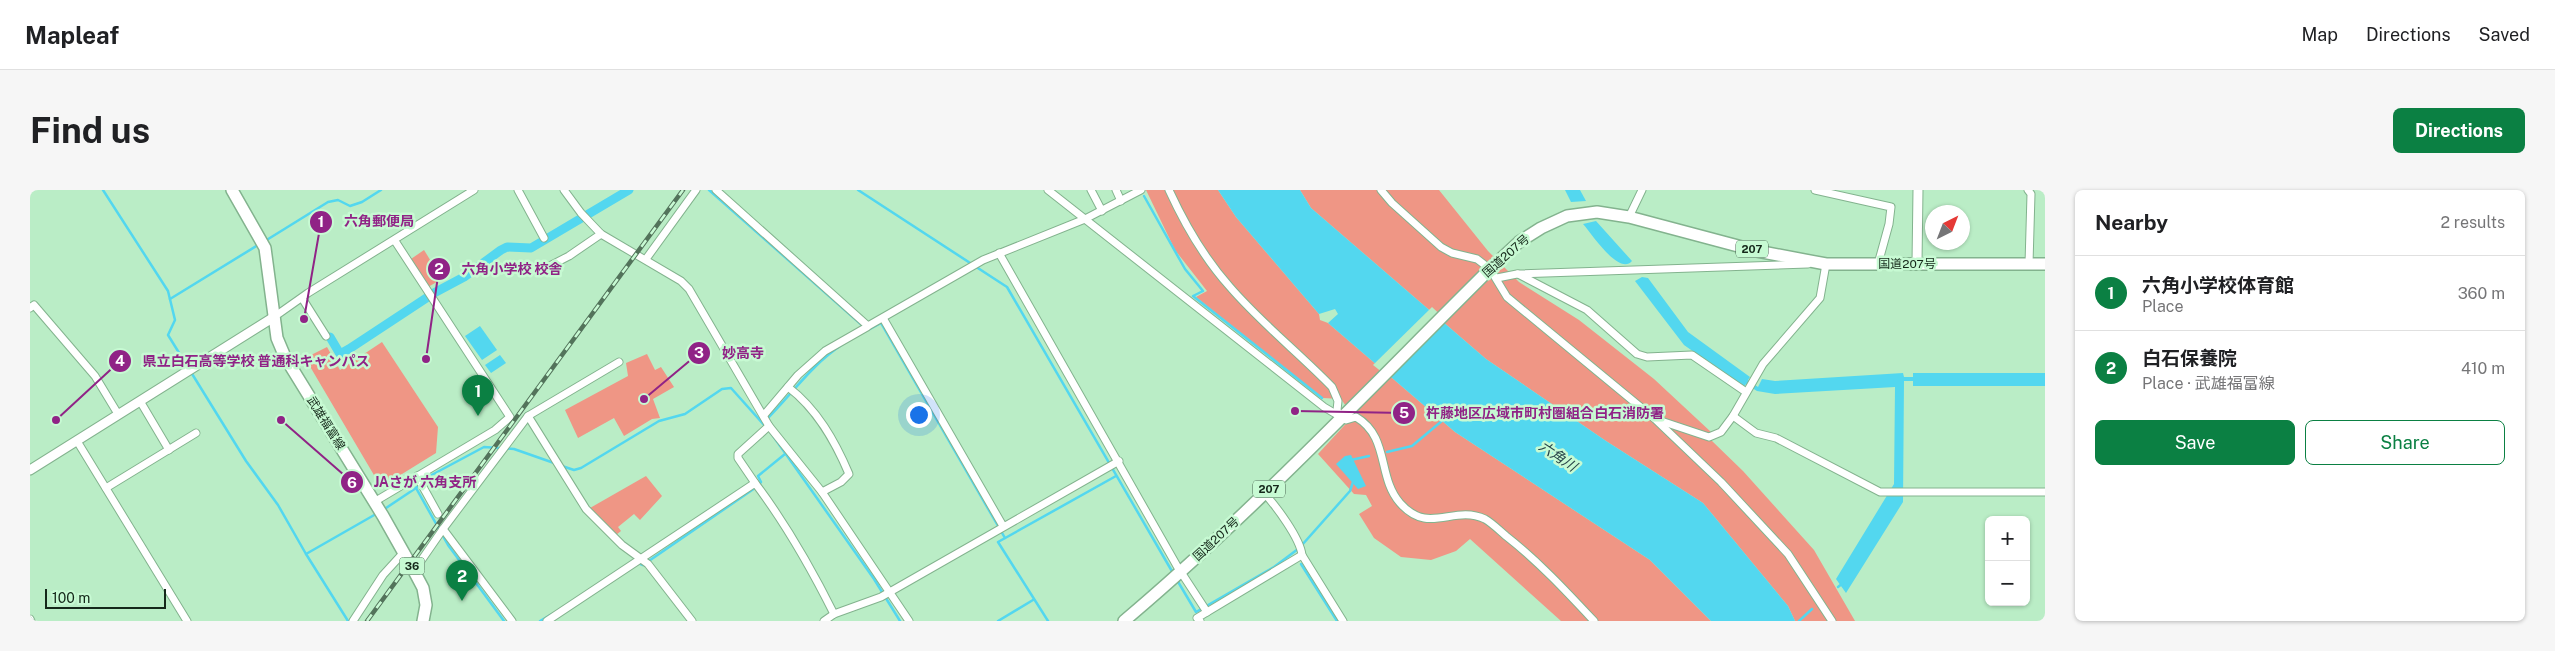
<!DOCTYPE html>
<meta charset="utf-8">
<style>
body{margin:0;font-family:"Public Sans","Noto Sans JP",sans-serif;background:#f6f6f6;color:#202124}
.controls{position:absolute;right:15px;bottom:15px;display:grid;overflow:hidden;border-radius:8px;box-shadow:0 1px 4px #0004}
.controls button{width:45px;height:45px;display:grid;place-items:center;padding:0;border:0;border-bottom:1px solid #e0e0e0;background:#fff;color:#202124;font:25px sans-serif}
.compass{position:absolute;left:1895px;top:15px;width:45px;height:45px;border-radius:50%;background:#fff;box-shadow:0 1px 4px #0004;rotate:42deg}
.scale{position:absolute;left:15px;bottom:12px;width:121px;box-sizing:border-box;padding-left:5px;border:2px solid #15281a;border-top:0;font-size:14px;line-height:18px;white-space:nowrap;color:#15281a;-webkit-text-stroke:4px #c7fad3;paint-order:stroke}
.you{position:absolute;left:888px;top:224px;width:18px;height:18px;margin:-12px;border:4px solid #fff;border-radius:50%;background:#1a73e8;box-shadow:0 0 0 8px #1a73e833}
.badge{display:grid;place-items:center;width:32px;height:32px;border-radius:50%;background:#0b8043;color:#fff;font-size:16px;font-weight:700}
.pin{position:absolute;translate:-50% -41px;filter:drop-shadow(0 1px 2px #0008)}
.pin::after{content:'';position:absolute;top:26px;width:18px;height:15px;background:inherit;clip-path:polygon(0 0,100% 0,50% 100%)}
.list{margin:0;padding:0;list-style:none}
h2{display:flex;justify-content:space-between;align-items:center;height:65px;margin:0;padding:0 20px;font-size:21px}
h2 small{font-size:16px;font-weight:400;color:#757577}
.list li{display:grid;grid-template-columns:32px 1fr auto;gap:15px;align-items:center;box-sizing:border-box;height:75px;padding:0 20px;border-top:1px solid #e0e0e0}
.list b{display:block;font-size:19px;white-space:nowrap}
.list p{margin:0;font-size:16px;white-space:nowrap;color:#757577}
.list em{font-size:16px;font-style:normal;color:#757577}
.actions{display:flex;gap:10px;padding:15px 20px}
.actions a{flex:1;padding:11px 0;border:1px solid #0b8043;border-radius:8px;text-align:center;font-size:18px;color:#0b8043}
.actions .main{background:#0b8043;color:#fff}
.map{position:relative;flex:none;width:2015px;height:431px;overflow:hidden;border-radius:8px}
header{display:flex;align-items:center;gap:30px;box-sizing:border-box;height:70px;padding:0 25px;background:#fff;border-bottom:1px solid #e0e0e0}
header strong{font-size:24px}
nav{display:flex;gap:28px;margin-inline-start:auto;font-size:18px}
.intro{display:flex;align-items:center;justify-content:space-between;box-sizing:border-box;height:120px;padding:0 30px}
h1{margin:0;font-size:35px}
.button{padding:12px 22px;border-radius:8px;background:#0b8043;color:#fff;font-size:18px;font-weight:700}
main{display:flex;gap:30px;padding:0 30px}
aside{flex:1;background:#fff;border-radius:8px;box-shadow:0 1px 4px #0004}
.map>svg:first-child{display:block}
.green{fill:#ef9685}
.water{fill:#53d7ef}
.pier{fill:#baedc6}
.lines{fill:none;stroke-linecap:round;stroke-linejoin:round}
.stream{stroke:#53d7ef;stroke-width:2.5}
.canal{stroke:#53d7ef;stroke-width:9}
.minor-casing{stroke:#83b38e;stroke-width:9}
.tertiary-casing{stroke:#83b38e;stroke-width:11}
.primary-casing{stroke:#83b38e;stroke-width:14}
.trunk-casing{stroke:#83b38e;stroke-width:14}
.minor{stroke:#fff;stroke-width:7}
.tertiary{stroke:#fff;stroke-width:9}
.primary{stroke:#fff;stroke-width:11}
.trunk{stroke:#fff;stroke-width:11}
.rail-casing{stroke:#53735b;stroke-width:4.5}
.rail{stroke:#c7fad3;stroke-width:2.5;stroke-dasharray:8;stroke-linecap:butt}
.labels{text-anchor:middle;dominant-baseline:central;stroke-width:5;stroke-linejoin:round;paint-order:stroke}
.shield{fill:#c7fad3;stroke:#4a6752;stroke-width:1}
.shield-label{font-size:11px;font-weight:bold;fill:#15281a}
.street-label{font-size:12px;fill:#15281a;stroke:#c7fad3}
.water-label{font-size:14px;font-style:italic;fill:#264248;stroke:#c7fad3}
.leader{fill:none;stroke:#902386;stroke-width:2}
.callout-dot{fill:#902386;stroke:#c7fad3;stroke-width:2}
.mark-label{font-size:15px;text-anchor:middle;font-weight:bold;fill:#fff}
.callout-label{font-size:14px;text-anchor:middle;font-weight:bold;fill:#902386;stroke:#c7fad3;stroke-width:5;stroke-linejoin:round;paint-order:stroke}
</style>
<header>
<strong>Mapleaf</strong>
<nav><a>Map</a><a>Directions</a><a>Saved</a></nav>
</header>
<div class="intro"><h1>Find us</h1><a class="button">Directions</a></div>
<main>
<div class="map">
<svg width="2015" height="431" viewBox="0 0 2015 431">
<rect width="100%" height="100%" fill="#baedc6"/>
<g class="green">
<path d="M1116,0H1188L1206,27L1289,124L1290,130L1298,133L1425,242L1620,370L1681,431H1531L1440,349L1426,361L1401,370L1371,367L1344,348L1329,324L1342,316L1336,305L1324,304L1288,264L1323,226L1311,209L1293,208L1166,107L1177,101L1145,60Z"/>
<path d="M1270,0H1409L1458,61L1489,92L1549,130L1624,189L1681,242L1682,251L1713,281L1784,360L1825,431H1765L1758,416L1673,313L1576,251L1456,169L1281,18Z"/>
<path d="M394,60L412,89L398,97L381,69Z"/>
<path d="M352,152L408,237L406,263L351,297L275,168L297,157L310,180Z"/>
<path d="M617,164L625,180L631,177L644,197L623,209L630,228L622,229L594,246L584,228L548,248L535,220L598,186L596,173Z"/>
<path d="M616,286L632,306L610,330L604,324L588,337L591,341L586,345L560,318Z"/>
</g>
<g class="water">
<path d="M1188,0H1270L1281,18L1456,169L1576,251L1673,313L1758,416L1765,431H1681L1620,370L1425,242L1298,133L1308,124L1305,119L1289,124L1206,27Z"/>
<path d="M1535,0H1550L1556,11L1541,12Z"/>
<path d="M1566,31L1602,71C1589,86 1562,44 1553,34Z"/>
<path d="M1612,87L1618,88L1658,142L1720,187L1718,190L1728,197L1732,189L1745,191L1873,183L1874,187H1883V183H2015V196H1883V191H1874L1873,312L1816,403L1806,389L1864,294L1865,197L1745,204L1727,201L1716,194L1714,197L1654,155L1605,91Z"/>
<path d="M450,136L467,160L452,170L435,146Z"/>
<path d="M470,165L476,173L461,183L455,175Z"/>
<path d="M1321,265L1336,296L1328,299L1306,274L1315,266Z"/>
</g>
<path class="pier" d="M1402,117L1416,130L1358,187L1343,175Z"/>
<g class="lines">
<g class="stream">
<path d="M73,0L138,101L145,130L138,145L216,271L248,315L276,364L346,324"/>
<path d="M679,0L833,136"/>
<path d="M828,0L977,97L1143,383"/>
<path d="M1114,6L1155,79L1173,101L1163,106L1292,208"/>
<path d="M235,51L298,12L308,10L320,16L332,12L351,0"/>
<path d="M140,109L228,55"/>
<path d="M840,139L851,133L975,348"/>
<path d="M737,229C763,203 781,175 813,154"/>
<path d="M741,243L844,389L870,431"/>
<path d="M1357,262L1382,256L1413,230"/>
<path d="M1321,270L1339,266"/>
<path d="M532,276L544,280L551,278L629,231L655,224L692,199L701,198L736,237"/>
<path d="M386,298L418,355L474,431"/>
<path d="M353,320L386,298L396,288L454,257L484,259L524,273"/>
<path d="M1272,355L1320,301L1323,292"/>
<path d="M276,364L318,431"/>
<path d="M608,373L613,375L725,298L731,292L728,286L755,264"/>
<path d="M1271,374L1307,431"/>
<path d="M1147,390L1166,422L1244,377L1268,359"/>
<path d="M1808,397L1813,393"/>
<path d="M510,431L522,424"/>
<path d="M968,431L1003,410"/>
<path d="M1018,431L968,352L1086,286"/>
<path d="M1769,431L1782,419"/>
</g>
<path class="canal" d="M300,147L310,164L319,159L404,103L434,87L471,60L477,57L501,58L599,0"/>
<g class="minor-casing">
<g id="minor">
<path d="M488,0L514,48"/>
<path d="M534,0L551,23L571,44L651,91L659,99L739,236L792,302L879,431"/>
<path d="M686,0L838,136L953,70L1055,29L1111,0"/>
<path d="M1018,0L1294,217L1316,230L1326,227C1360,247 1347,287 1370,313C1399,346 1423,314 1455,329C1462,333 1469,340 1476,346C1508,371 1536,401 1564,431"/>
<path d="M1061,0L1072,21"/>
<path d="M1086,0L1091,11"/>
<path d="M1139,0C1155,35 1174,68 1200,97C1231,133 1269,163 1302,197L1308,211L1307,220L1310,226"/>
<path d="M1351,0L1362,13L1411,57L1422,63L1447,69L1460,79L1477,107L1625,229L1691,292L1758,364L1802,431"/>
<path d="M1785,0L1861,17L1859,34L1848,74"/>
<path d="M1998,0L2001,4L1999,74"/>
<path d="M1599,27L1612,0"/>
<path d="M969,63L1147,376L1177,422"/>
<path d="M616,69L666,0"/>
<path d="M508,82L539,66L571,44"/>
<path d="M1488,84L1557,120L1607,164L1617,167L1662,165L1716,202"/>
<path d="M1467,88L1487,84L1778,74"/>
<path d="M272,108L296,146"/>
<path d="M0,118L4,115L65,186L88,224"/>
<path d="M244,127L278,103L444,0"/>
<path d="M853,128L973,336"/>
<path d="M758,197C787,219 805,251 819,284L811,292L792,302"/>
<path d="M110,211L139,260"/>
<path d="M734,225L768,185L795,161L837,137"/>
<path d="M498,226L556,319L592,355L618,374L662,431"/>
<path d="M1703,226L1726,243L1746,248L1850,302H2015"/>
<path d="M1628,230L1679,247L1691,242L1703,226L1733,174L1790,108L1796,74H1792"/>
<path d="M47,251L157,431"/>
<path d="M387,286L408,324"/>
<path d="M725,293L708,268V264L739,236"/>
<path d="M76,298L166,243"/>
<path d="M1234,303C1246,316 1270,348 1272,365L1313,431"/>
<path d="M344,312L465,240L480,227L365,51"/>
<path d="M413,339L482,431"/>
<path d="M384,381L413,339L498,226L589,172"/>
<path d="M0,429L1,431"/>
<path d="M323,431L353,385L374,362"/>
<path d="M517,431L725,293C756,334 781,378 804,424"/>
<path d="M794,431L804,424L851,407L1089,271"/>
<path d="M1170,431L1167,428L1272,365"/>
</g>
</g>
<g class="tertiary-casing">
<g id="tertiary">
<path d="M1887,73L1888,0"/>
<path d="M0,280L244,127"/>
</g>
</g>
<g class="primary-casing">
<path id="primary" d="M202,0L235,58L247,148L255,167L353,326L384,381L393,398L396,415L393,431"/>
</g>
<g class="trunk-casing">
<path id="trunk" d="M1094,431C1223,322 1340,198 1460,79L1489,52L1511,38L1537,26L1567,22L1599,27L1727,61L1796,74H2015"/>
</g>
<use href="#minor" class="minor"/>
<use href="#tertiary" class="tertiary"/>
<use href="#primary" class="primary"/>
<use href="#trunk" class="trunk"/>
<g class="rail-casing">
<path id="rail" d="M337,431L653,0"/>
</g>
<use href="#rail" class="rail"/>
</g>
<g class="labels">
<g class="shield">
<rect x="1706" y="50.5" width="32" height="17" rx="4"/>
<rect x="1223" y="290.5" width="32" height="17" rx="4"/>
<rect x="369.5" y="367.5" width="25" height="17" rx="4"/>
</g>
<g class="shield-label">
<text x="1722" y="59">207</text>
<text x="1239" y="299">207</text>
<text x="382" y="376">36</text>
</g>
<g class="street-label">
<text transform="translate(1476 66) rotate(-41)">国道207号</text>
<text x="1877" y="74">国道207号</text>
<text transform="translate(296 233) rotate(58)">武雄福富線</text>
<text transform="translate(1186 349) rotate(-43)">国道207号</text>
</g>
<g class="water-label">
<text transform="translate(1528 266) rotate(34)">六角川</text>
</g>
</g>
<path class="leader" d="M274 129L291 32M396 169L409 79M614 209L669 163M26 230L90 171M1265 221L1374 223M251 230L322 292"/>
<g class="callout-dot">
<circle cx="274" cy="129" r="5"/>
<circle cx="396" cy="169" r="5"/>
<circle cx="614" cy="209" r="5"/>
<circle cx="26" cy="230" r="5"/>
<circle cx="1265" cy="221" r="5"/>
<circle cx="251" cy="230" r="5"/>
<circle cx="291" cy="32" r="12"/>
<circle cx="409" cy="79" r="12"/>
<circle cx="669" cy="163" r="12"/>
<circle cx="90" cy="171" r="12"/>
<circle cx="1374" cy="223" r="12"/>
<circle cx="322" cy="292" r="12"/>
</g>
<g class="mark-label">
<text x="291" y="37">1</text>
<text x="409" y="84">2</text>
<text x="669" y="168">3</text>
<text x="90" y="176">4</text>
<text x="1374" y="228">5</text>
<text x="322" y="298">6</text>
</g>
<g class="callout-label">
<text x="349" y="36">六角郵便局</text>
<text x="482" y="84">六角小学校 校舎</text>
<text x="713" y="168">妙高寺</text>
<text x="226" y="176">県立白石高等学校 普通科キャンパス</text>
<text x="1515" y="228">杵藤地区広域市町村圏組合白石消防署</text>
<text x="395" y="297">JAさが 六角支所</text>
</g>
</svg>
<div class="controls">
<button>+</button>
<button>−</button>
</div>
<svg class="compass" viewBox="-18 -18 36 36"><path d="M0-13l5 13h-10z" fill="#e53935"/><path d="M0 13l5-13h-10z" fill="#757577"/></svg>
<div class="scale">100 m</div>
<div class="you"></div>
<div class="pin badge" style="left:448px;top:226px">1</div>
<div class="pin badge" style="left:432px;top:411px">2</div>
</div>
<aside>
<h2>Nearby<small>2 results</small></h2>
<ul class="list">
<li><span class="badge">1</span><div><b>六角小学校体育館</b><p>Place</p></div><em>360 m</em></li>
<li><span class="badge">2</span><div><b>白石保養院</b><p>Place · 武雄福富線</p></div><em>410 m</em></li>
</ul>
<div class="actions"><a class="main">Save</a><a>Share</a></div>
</aside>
</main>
